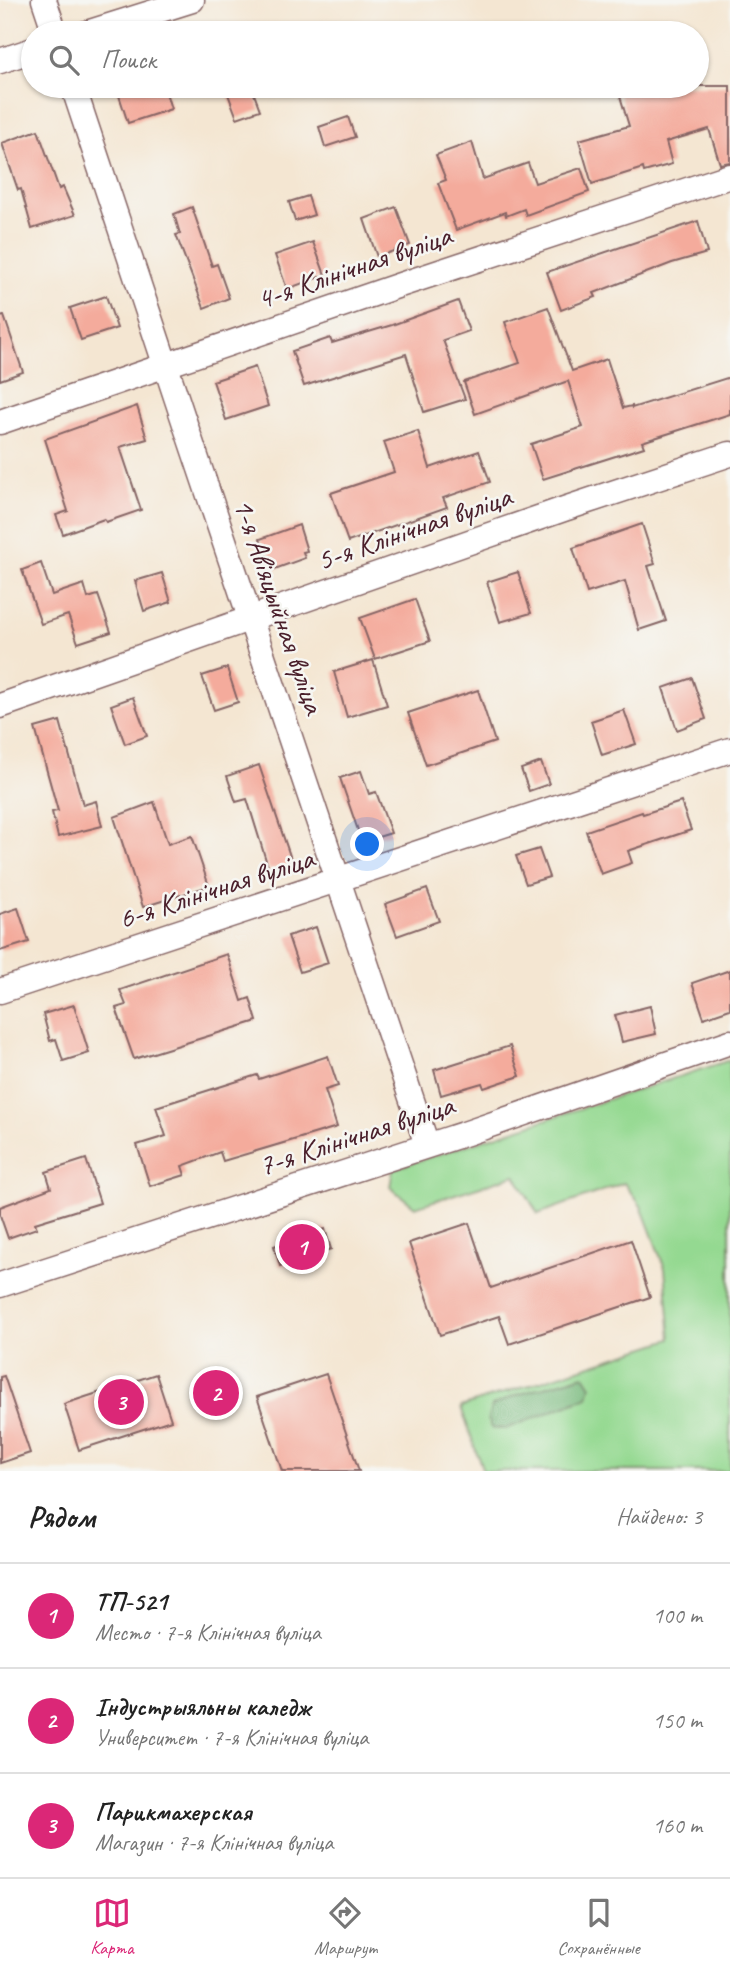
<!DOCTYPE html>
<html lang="ru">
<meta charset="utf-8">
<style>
body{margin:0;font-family:Caveat,sans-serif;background:#f2f2f2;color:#222}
.you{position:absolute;left:368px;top:845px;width:24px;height:24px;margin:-18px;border:5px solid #fff;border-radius:50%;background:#1a73e8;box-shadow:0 0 0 10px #1a73e833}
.badge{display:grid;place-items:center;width:46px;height:46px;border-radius:50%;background:#db2777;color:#fff;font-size:23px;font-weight:700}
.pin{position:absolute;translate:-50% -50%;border:4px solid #fff;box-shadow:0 2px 7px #0006}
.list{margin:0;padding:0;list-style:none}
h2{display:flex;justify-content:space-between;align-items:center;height:91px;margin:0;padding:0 28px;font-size:30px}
h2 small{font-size:23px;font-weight:400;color:#767676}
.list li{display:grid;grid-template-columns:46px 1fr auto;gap:21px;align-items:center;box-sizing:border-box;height:105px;padding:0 28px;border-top:2px solid #e0e0e0}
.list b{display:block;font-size:26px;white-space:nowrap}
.list p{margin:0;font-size:23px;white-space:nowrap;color:#767676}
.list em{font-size:23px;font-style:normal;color:#767676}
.icon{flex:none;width:38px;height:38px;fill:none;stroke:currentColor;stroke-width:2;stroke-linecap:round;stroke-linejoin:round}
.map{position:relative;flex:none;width:730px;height:1471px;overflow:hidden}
.search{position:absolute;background:#fff;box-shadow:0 2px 5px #0004;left:21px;right:21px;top:21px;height:77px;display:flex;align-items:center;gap:18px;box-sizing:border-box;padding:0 24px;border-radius:38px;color:#767676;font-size:26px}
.sheet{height:406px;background:#fff}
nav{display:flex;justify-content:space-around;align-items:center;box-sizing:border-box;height:98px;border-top:2px solid #e0e0e0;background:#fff;font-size:19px;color:#767676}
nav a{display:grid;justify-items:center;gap:4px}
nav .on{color:#db2777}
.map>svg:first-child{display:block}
.green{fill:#94d991;stroke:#6f7c5e;stroke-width:2}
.forest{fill:#77b97b;stroke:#606c53;stroke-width:2}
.building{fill:#f4ab9c}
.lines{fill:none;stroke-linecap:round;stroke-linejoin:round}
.minor-casing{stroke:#866565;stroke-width:27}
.minor{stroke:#fff;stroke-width:24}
.labels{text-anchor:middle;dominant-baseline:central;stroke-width:5;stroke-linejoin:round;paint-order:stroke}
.street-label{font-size:30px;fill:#4a1f2b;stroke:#f6f6f2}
</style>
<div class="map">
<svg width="730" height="1471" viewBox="0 0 730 1471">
<rect width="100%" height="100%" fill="#f6f6f2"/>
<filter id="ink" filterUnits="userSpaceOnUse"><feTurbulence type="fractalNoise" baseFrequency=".0143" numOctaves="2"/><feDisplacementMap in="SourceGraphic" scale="14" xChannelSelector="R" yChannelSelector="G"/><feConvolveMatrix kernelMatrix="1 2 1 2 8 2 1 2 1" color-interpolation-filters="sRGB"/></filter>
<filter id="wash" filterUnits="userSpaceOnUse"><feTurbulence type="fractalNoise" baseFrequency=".00686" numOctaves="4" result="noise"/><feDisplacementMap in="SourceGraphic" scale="28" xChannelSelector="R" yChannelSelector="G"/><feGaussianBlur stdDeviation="1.57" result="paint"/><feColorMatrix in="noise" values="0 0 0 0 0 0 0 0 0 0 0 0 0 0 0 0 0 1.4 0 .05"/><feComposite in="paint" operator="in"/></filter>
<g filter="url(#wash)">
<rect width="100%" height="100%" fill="#f4e6d2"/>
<path class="green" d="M730,1060V1471H483L461,1407L671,1339L665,1269L641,1206L624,1183L538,1214L515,1175L415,1207L390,1187L393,1169Z"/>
<path class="forest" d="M584,1375L591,1386L588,1397L506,1429L491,1428L488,1418L492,1406L514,1396Z"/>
<g id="blocks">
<g class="building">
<path d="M116,86H164L171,109L128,123Z"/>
<path d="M225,86H251L260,110L237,118Z"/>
<path d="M617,86H730V162L720,164L709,129L666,142L672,164L644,172L643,168L592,184L579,140L629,126Z"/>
<path d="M348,117L355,137L325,147L319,127Z"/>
<path d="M38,130L59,189L63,187L75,215L32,229L21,189L18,190L2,143Z"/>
<path d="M472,142L483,179L528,163L535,183L581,168L589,192L526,215L524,209L506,216L505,212L456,230L438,183L446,180L436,155Z"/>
<path d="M308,196L314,215L295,221L289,202Z"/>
<path d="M192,207L212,266L217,264L229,298L204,308L176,235L180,234L174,214Z"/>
<path d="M396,207L410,245L377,257L364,219Z"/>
<path d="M698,221L707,253L672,263L594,293L596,297L561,310L547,272Z"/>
<path d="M313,242L325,275L287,289L275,255Z"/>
<path d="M106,296L117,328L81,340L70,308Z"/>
<path d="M458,301L469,331L443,340L465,399L424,412L406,354L304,386L292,351L330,338L332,343L392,325Z"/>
<path d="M548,307L572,371L607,359L623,408L632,406V408L730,377V414L642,442L644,447L543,479L531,444L583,427L568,381L475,414L464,382L520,363L505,322Z"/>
<path d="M4,316L23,372L0,380V317Z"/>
<path d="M255,367L268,406L226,420L213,381Z"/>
<path d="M137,406L147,439L120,447L141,510L106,522L104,519L63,534L56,515L68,511L45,439Z"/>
<path d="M418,431L430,468L479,451L490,482L443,498L447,507L348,542L331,493L394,472L384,442Z"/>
<path d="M642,524L655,564L648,566L666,621L639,630L625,581L587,593L573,548Z"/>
<path d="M299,525L307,551L303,552L305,558L272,570L260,539Z"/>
<path d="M41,563L52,595L84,584L88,598L98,595L111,632L78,643L68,615L41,624L22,570Z"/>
<path d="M518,572L531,613L500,622L487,582Z"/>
<path d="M162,573L171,602L144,611L135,581Z"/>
<path d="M415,599L430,641L375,659L360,618Z"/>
<path d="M373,660L387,705L347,717L334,672Z"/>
<path d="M227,668L238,702L214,710L202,676Z"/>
<path d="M692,678L706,719L677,730L663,688Z"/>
<path d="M478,690L495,742L426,765L408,713Z"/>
<path d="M133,697L147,736L125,744L111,705Z"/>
<path d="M624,710L636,744L602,755L591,721Z"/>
<path d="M60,721L83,805L96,801L102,826L58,837L52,812L58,811L35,728Z"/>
<path d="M541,762L549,784L529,791L521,769Z"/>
<path d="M259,765L292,862L269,870L247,799L236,802L227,776Z"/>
<path d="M361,771L369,794L376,792L391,833L362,842L340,778Z"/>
<path d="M154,802L168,844L192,836L209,886L143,907L114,817Z"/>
<path d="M681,802L691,830L628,851L632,863L601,874L586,831L642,812L643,814Z"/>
<path d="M539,849L549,877L526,884L516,856Z"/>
<path d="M427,889L439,921L397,936L385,904Z"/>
<path d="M18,908L29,942L0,951V914Z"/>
<path d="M316,927L328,963L300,972L288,936Z"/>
<path d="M227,954L242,1001L250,998L257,1021L134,1059L116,1008L126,1005L120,990Z"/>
<path d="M730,970V1009L704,1018L692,983Z"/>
<path d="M74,1005L89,1053L63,1061L56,1039L50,1041L43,1014Z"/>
<path d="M650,1006L656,1034L622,1042L615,1015Z"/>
<path d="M510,1046L520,1076L484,1088L482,1083L441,1095L434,1070Z"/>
<path d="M328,1056L338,1086L325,1090L337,1127L223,1161L220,1152L182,1166L185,1175L150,1186L137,1145L166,1136L156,1107L257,1075L259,1079Z"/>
<path d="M86,1159L100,1203L35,1223L37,1228L8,1238L0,1215V1207L51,1188L46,1172Z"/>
<path d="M469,1223L491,1288L631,1240L650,1297L509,1344L499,1316L440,1335L409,1243Z"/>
<path d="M325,1229L331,1249L280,1266L274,1246Z"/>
<path d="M156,1374L171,1420L79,1450L64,1404Z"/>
<path d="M326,1374L359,1471H282L257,1397Z"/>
<path d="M4,1376L30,1453L0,1463V1377Z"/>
</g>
</g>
</g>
<g filter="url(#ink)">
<use href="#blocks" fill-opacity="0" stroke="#866565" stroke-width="2"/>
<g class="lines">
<g class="minor-casing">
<g id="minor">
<path d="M44,0L55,33"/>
<path d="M87,33L192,0"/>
<path d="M0,61L33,50"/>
<path d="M73,86C188,440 311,791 427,1145"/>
<path d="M0,422L400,285L730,176"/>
<path d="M0,706L564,509L730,454"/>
<path d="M0,991L730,750"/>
<path d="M0,1285L467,1133L730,1042"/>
</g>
</g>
<use href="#minor" class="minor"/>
</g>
</g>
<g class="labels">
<g class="street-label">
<text transform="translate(354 267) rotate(-19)">4-я Клінічная вуліца</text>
<text transform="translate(414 528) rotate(-19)">5-я Клінічная вуліца</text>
<text transform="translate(279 606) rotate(71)">1-я Авіяцыйная вуліца</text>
<text transform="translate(216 888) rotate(-18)">6-я Клінічная вуліца</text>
<text transform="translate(356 1135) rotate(-18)">7-я Клінічная вуліца</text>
</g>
</g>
</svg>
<div class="you"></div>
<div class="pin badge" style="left:302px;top:1247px">1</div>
<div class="pin badge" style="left:216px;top:1393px">2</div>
<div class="pin badge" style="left:121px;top:1402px">3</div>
<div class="search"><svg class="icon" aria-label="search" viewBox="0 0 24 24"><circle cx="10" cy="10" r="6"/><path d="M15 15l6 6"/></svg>Поиск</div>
</div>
<section class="sheet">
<h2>Рядом<small>Найдено: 3</small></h2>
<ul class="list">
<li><span class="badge">1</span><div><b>ТП-521</b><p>Место · 7-я Клінічная вуліца</p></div><em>100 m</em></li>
<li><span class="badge">2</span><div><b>Індустрыяльны каледж</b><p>Университет · 7-я Клінічная вуліца</p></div><em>150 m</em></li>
<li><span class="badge">3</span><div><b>Парикмахерская</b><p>Магазин · 7-я Клінічная вуліца</p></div><em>160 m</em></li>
</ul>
</section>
<nav>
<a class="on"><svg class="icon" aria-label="map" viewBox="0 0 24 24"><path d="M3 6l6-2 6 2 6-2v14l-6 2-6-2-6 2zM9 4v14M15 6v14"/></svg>Карта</a>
<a><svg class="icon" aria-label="directions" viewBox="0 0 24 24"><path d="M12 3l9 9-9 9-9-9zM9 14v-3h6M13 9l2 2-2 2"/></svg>Маршрут</a>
<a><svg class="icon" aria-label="saved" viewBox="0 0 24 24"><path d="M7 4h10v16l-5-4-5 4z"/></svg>Сохранённые</a>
</nav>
